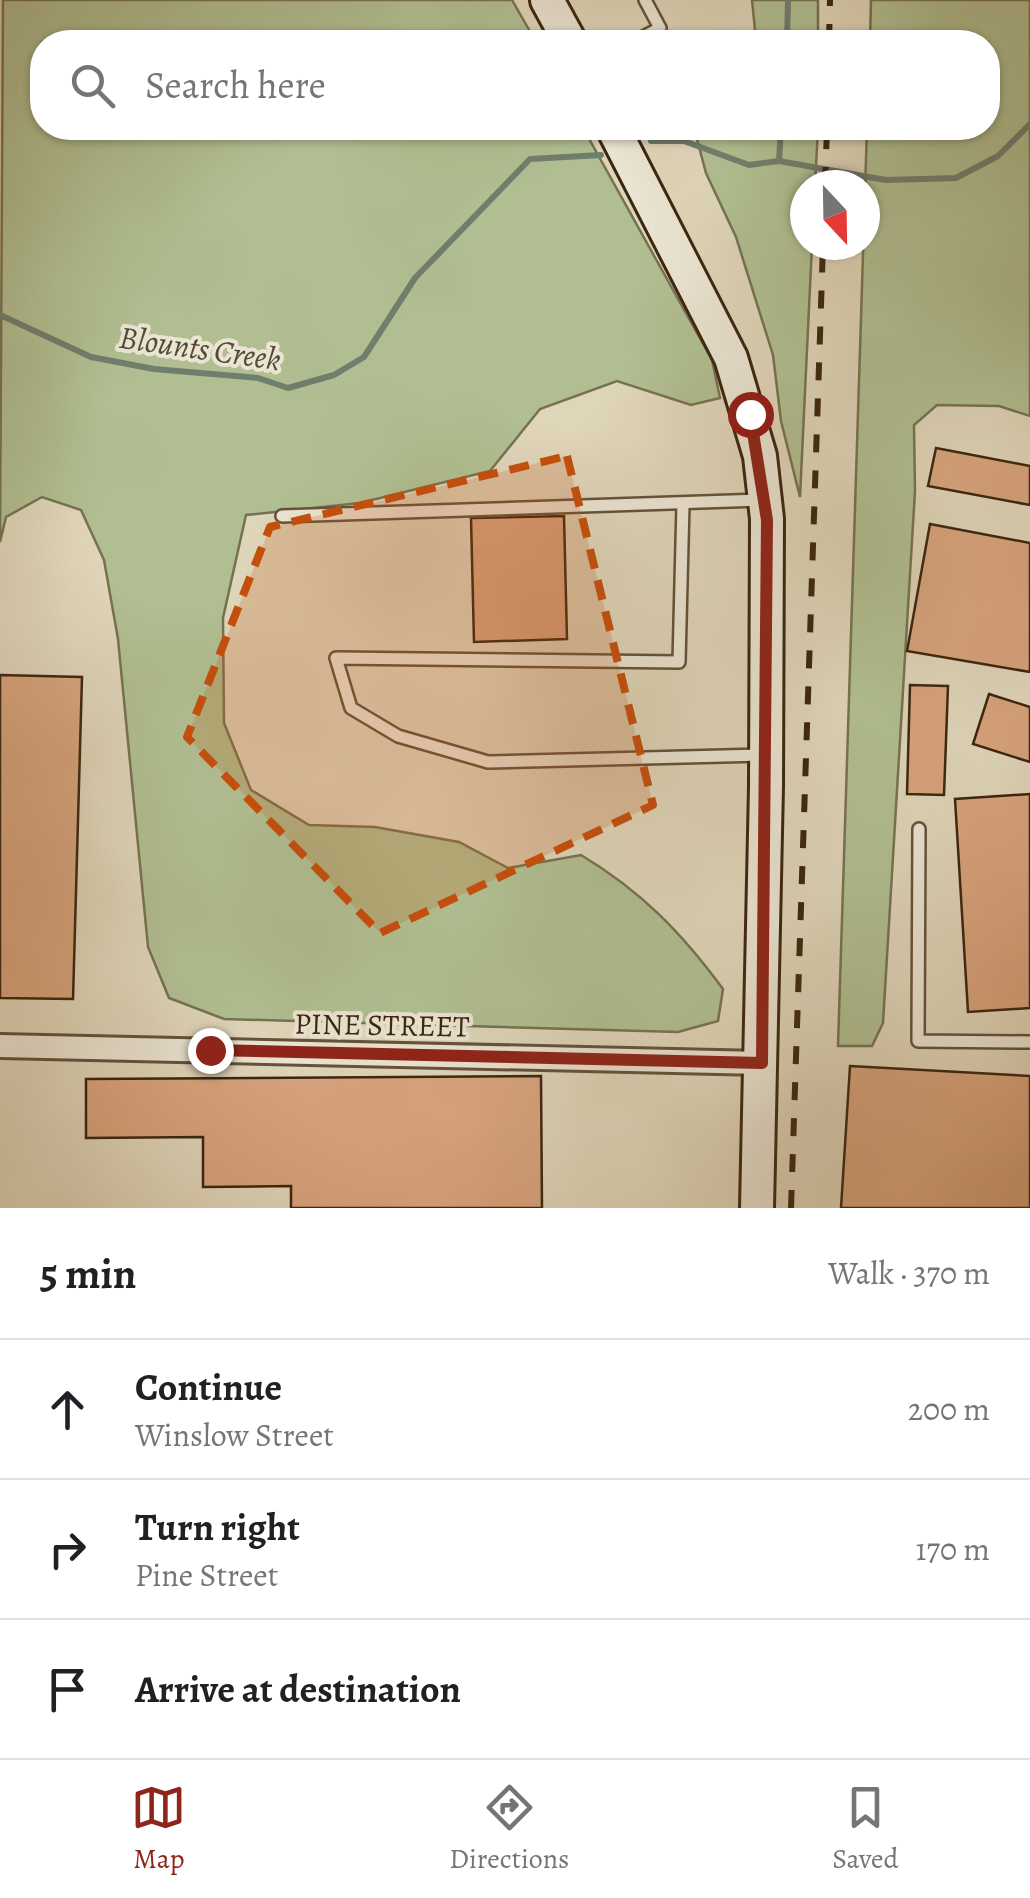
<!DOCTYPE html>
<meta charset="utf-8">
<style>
body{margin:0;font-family:Alegreya,serif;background:#f6f6f6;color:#202124}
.compass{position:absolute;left:790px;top:170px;width:90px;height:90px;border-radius:50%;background:#fff;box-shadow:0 2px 8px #0004;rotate:158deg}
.stop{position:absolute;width:30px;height:30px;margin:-22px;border:8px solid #8f2418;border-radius:50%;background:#fff}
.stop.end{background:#8f2418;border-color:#fff;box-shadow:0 2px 10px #0008}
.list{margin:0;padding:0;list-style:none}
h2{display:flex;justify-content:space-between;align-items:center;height:130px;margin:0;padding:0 40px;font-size:42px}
h2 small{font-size:32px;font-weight:400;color:#757577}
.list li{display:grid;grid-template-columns:65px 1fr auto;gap:30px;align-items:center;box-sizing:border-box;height:140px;padding:0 40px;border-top:2px solid #e0e0e0}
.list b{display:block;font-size:38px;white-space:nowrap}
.list p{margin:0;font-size:32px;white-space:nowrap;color:#757577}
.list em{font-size:32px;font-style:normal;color:#757577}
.icon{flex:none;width:55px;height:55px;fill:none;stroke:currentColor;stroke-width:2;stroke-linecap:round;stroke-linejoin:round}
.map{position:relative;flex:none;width:1030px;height:1208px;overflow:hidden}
.search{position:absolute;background:#fff;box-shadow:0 2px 8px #0004;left:30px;right:30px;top:30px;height:110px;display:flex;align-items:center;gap:25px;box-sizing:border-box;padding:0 35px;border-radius:40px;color:#757577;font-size:38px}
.sheet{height:550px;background:#fff}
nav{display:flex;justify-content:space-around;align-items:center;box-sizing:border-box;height:140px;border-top:2px solid #e0e0e0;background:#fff;font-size:28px;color:#757577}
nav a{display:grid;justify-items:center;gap:5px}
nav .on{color:#8f2418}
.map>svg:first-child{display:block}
.green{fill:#b0be91;stroke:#767250;stroke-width:2.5}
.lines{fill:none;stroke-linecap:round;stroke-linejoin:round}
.stream{stroke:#707e6d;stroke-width:6}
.building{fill:#d7a37d;stroke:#3b260f;stroke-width:2.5}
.lane-casing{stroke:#64523a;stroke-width:16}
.street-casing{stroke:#64523a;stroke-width:28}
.secondary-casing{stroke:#3b260f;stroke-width:38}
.lane{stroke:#eae4d2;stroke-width:11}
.street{stroke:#eae4d2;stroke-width:22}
.secondary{stroke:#eae4d2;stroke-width:32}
.rail{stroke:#3b260f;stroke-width:6;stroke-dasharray:18 18;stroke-linecap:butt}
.route{stroke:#8f2418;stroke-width:12}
.marked{fill:#c54f0d;fill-opacity:0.2;stroke:#c54f0d;stroke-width:8;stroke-dasharray:20 12;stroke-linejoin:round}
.labels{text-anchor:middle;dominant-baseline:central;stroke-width:8;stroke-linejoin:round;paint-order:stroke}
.street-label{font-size:30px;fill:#3b260f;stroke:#eae4d2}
.water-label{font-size:32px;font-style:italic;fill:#514b36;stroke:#eae4d2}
</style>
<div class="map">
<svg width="1030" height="1208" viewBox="0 0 1030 1208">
<rect width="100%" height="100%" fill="#dfd5b9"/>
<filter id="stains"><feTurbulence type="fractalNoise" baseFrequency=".002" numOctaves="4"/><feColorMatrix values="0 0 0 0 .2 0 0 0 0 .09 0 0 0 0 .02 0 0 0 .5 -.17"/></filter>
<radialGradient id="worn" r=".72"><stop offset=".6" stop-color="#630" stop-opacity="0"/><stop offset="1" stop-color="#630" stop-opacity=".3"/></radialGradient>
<g class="green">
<path d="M3,0H512L536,42H42V128H583L712,360L720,398L691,405L617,381L540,409L490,471L360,503L246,515L223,618L224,723L251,790L309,825L375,827L459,842L508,868L581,855C641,891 681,932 723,989L718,1021L678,1032L224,1019L169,998L148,947L118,639L104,560L81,510L42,497L6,517L0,542Z"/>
<path d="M752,0H818V42H741L755,30Z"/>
<path d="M871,0H1030V416L999,406L937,405L914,425L915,491L883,1023L872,1046H838L867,128H988V42H870Z"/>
<path d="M694,128H818L815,185H805V245H812L800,497L781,421L773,355L736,237L706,173Z"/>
</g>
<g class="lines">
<g class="stream">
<path d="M787,42L788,0"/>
<path d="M651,141H684L749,165L779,161L886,180L956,178L998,156L1030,124"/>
<path d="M779,161L781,128"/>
<path d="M0,315L91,357L154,369L258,378L288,388L334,375L364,357L415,278L530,159L601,155"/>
</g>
</g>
<g class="building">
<path d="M936,448L1030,466V505L928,486Z"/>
<path d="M564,516L567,639L474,642L471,518Z"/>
<path d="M930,524L1030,543V672L907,651Z"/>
<path d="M0,675L82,677L73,999L0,998Z"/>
<path d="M910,685L948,686L944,795L907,794Z"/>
<path d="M989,694L1030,707V762L973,744Z"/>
<path d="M1030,794V1008L968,1012L955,799Z"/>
<path d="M850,1066L1030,1076V1208H841Z"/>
<path d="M541,1076L542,1208H291V1186L203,1187V1137L86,1138V1079Z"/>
</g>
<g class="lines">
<g class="lane-casing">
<g id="lane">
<path d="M634,42L660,28L645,0"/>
<path d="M683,504L679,662L336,658L351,708L398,736L488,762L762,755"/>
<path d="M282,516L761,500"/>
<path d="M919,829L918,1041L1030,1042"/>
</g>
</g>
<g class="street-casing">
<path id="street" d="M0,1046L762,1063"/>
</g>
<g class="secondary-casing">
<g id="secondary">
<path d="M547,0L570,42"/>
<path d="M613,128L731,358L760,456L767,519L766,786L757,1208"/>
</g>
</g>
<use href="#lane" class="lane"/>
<use href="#street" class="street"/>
<use href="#secondary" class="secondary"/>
<g class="rail">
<path d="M829,42L830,0"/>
<path d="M825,185L827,128"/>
<path d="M791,1208L823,245"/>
</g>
</g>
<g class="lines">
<path class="route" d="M210,1050L762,1063L767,520L750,414"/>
</g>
<path class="marked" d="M567,456L653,805L380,933L187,737L270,527Z"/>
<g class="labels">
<g class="street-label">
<text transform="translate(382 1025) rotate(1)">PINE STREET</text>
</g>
<g class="water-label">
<text transform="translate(200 348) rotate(8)">Blounts Creek</text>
</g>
</g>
<rect width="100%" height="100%" filter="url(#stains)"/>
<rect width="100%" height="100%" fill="url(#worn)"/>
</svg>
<svg class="compass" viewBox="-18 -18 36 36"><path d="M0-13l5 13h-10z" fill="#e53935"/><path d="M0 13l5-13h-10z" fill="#757577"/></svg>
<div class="stop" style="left:750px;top:414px"></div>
<div class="stop end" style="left:210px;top:1050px"></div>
<div class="search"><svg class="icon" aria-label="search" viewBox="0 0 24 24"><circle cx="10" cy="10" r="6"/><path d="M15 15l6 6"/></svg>Search here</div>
</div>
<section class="sheet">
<h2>5 min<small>Walk · 370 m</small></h2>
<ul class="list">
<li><svg class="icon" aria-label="ahead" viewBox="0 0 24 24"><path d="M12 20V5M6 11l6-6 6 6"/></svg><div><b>Continue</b><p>Winslow Street</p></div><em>200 m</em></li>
<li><svg class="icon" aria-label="right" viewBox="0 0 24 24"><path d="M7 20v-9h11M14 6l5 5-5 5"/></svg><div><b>Turn right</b><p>Pine Street</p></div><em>170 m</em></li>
<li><svg class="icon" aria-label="arrive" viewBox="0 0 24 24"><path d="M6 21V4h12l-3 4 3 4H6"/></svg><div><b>Arrive at destination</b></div></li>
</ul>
</section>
<nav>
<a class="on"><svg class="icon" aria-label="map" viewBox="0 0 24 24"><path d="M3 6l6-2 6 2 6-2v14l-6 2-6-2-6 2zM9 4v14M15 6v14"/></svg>Map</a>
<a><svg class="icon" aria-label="directions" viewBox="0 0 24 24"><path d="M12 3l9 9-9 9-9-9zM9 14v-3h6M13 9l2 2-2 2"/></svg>Directions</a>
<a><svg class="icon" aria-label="saved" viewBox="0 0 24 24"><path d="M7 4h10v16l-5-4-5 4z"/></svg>Saved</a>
</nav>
